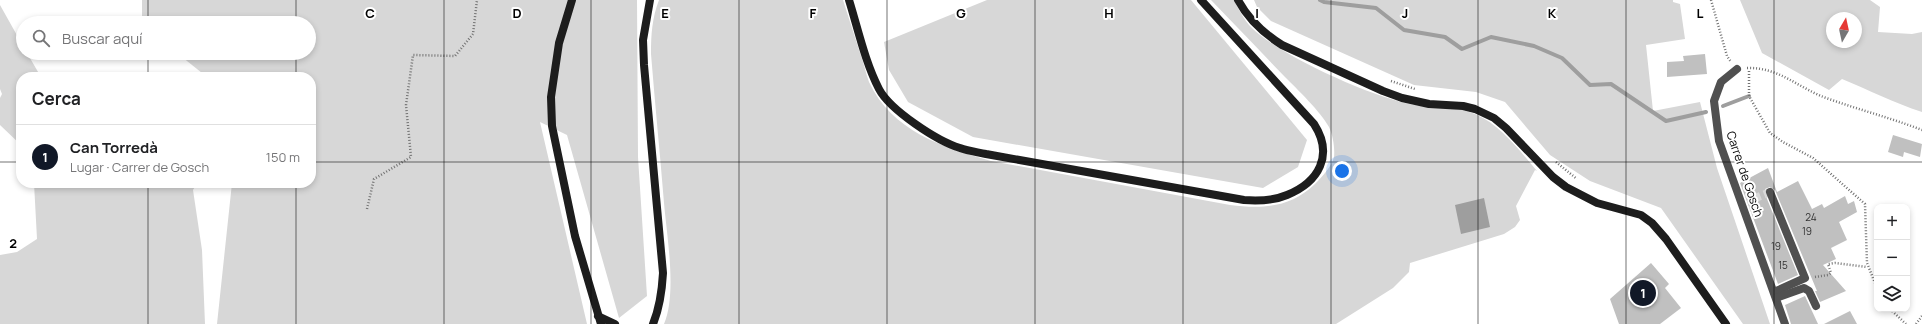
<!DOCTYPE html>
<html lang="es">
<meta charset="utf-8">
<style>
body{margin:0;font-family:Manrope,sans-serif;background:#f2f2f2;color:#202124}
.controls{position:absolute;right:12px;bottom:12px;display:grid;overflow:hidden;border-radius:8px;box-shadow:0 2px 6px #0003}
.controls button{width:36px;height:36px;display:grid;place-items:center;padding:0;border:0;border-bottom:1px solid #e0e0e0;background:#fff;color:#202124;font:20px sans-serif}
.compass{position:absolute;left:1826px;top:12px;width:36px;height:36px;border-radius:50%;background:#fff;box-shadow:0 2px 6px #0003;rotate:9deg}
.you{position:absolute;left:1342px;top:171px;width:14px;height:14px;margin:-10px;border:3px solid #fff;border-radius:50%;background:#1a73e8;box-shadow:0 0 0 6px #1a73e833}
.badge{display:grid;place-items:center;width:26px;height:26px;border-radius:50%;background:#111827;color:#fff;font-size:13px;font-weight:700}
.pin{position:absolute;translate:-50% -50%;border:2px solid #fff;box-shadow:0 1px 4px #0006}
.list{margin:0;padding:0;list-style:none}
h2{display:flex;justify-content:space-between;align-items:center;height:52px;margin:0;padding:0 16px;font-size:17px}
h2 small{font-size:13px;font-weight:400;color:#757577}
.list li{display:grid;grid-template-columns:26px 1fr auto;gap:12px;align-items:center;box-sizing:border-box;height:64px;padding:0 16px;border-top:1px solid #e0e0e0}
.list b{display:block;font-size:15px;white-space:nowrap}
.list p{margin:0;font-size:13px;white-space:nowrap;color:#757577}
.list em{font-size:13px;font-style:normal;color:#757577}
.icon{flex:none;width:22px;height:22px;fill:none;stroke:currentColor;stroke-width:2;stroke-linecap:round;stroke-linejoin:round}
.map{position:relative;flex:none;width:1922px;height:324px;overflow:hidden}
.search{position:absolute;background:#fff;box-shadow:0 2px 6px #0003;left:16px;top:16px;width:300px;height:44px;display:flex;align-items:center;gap:10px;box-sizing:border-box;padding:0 14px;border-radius:22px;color:#757577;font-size:15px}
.panel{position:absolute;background:#fff;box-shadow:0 2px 6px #0003;left:16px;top:72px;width:300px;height:116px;border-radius:16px}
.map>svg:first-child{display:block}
.green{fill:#d7d7d7;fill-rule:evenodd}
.water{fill:#9e9e9e}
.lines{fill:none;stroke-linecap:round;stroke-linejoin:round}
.stream{stroke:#9e9e9e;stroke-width:4}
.building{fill:#c0c0c0}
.street-tunnel{stroke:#d9d9d9;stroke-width:8;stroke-dasharray:8 4;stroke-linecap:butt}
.path{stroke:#727272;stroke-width:2.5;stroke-dasharray:1 2;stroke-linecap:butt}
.street{stroke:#505050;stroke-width:8}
.secondary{stroke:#1d1d1d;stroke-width:8}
.grid{fill:none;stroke:#000;stroke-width:1;stroke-opacity:0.55}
.labels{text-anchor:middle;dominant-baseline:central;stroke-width:4;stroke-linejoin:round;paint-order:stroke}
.number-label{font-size:10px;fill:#303030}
.street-label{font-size:12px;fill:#000;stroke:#fff}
.grid-label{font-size:13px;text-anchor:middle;font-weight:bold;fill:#000;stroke:#fff;stroke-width:4;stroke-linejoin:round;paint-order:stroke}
</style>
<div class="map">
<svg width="1922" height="324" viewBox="0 0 1922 324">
<rect width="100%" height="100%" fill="#fff"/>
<g class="green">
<path d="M142,0H637L638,157L647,296L619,318L567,135L540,122L587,324H217L232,183H311V77H207L177,53H309V23H142Z"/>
<path d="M659,0H843C849,19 855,37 861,56C864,64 866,74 869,82C892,131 942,147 991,161L1230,205C1262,209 1290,208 1315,184C1321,178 1332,166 1334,157C1335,149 1333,135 1329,127C1320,111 1298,90 1285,77C1260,51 1236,26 1211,0H1234C1239,10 1244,20 1252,28C1280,56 1376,99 1415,105C1435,109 1456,106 1475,114C1501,125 1519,150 1537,171L1535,170L1516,206L1520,220L1515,227L1504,234L1410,263L1409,272L1393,288L1336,324H664C677,294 667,237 664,203C660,154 655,104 651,54C651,35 652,18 659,0Z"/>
<path d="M987,0H1191L1307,140L1298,167L1263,188L973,137L908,102L889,70L884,42Z"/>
<path d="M1254,0H1673V2L1680,4L1685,39L1646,45L1653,111L1700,102L1717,168L1770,324H1743L1661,208L1590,181L1550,155L1505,102L1476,92L1414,85L1271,21L1257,7Z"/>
<path d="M1740,0H1870L1880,7L1878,32L1912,34L1922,32V112C1894,103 1869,90 1842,79L1829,90L1762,53ZM1832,18H1856V42H1832Z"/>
<path d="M0,5L23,46V53H27L41,77H21V145L0,125V98L2,94L0,89Z"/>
<path d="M34,183H197L193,190L202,250L205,324H0V255L17,252L37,239Z"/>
</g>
<path class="water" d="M1484,198L1490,227L1461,234L1455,205Z"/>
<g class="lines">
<g class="stream">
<path d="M1320,0L1324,2L1376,8L1404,30L1445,37L1462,49L1491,37L1534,46L1562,58L1590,85L1611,84L1666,121L1706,112"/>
<path d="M1723,106L1749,96"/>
</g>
</g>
<g class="building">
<path d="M1705,54L1707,74L1667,77V62L1684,61L1683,56Z"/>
<path d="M1893,135L1922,144L1920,157L1904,152L1903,157L1888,152Z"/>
<path d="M1768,168L1777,192L1798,181L1812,209L1822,204L1824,208L1845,196L1848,204L1854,201L1857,212L1839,222L1847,240L1831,248L1836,259L1823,265L1846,291L1820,302L1815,291H1817L1775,190L1770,187L1765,189V194L1798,275L1778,284L1740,183Z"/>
<path d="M1651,263L1669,284L1665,288L1681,308L1660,324H1619L1610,299Z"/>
<path d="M1805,296L1818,324H1791L1785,305Z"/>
<path d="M1850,311L1857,324H1824Z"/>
</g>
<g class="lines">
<path class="street-tunnel" d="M1753,199L1770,192"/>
<g class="path">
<path d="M1711,0L1727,56L1731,62"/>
<path d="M1747,68C1780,67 1799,89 1829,99C1860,110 1891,118 1922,130"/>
<path d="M1749,71V96L1770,133L1783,142L1813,158L1865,204L1867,263L1877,288"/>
<path d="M1391,81L1415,89"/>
<path d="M1556,162L1577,179"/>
<path d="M367,209L374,179L411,157L406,105L413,55L455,56L473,34L477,0"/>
<path d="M1815,277L1828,275L1831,273L1828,264L1835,263L1867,267"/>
<path d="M1890,309L1906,324"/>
<path d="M1916,324L1922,316"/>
</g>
<g class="street">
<path d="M1737,69L1721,82L1714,101L1719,141L1785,324"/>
<path d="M1770,192L1805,278L1774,292"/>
<path d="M1776,298L1804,288L1809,291L1816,306"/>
</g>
<g class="secondary">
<path d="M572,0L559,43L551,97L552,126L575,236L601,324"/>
<path d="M650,0L643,40L644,65L663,273C662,291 660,307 653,324"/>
<path d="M849,0C858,29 865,62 879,89C890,110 937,141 960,148C968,151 977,152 986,154L1244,200C1258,201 1273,201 1287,195C1319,182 1334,155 1314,124L1201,0"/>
<path d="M1238,0C1248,19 1263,33 1282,45L1383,91L1402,98L1429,104L1463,106L1475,109L1494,118L1506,128L1553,177L1566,187L1597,203L1641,215L1652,223L1666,239L1726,324"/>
<path d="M598,316L615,324"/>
</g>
</g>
<path class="grid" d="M148,0V23M296,0V23M444,0V324M591,0V324M739,0V324M887,0V324M1035,0V324M1183,0V324M1331,0V324M1478,0V324M1626,0V324M1774,0V324M148,53V77M296,53V77M0,162H21M311,162H1922M148,183V324M296,183V324"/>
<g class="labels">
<g class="number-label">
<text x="1811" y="217">24</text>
<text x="1807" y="231">19</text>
<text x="1776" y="246">19</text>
<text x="1783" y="265">15</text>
</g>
<g class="street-label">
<text transform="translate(1745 174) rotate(71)">Carrer de Gosch</text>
</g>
</g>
<g class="grid-label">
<text x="370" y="18">C</text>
<text x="517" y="18">D</text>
<text x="665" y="18">E</text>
<text x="813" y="18">F</text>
<text x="961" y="18">G</text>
<text x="1109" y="18">H</text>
<text x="1257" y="18">I</text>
<text x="1405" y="18">J</text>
<text x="1552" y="18">K</text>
<text x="1700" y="18">L</text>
<text x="13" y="248">2</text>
</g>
</svg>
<div class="controls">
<button>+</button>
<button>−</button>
<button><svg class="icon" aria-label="layers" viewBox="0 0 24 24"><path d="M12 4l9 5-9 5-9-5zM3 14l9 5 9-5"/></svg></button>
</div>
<svg class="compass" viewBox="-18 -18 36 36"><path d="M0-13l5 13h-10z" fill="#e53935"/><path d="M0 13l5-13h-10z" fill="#757577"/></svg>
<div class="you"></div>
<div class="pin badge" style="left:1643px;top:293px">1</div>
<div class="search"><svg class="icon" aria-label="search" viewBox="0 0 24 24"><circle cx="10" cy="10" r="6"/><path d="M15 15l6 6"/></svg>Buscar aquí</div>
<section class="panel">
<h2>Cerca<small></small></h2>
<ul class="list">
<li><span class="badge">1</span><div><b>Can Torredà</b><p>Lugar · Carrer de Gosch</p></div><em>150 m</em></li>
</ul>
</section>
</div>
